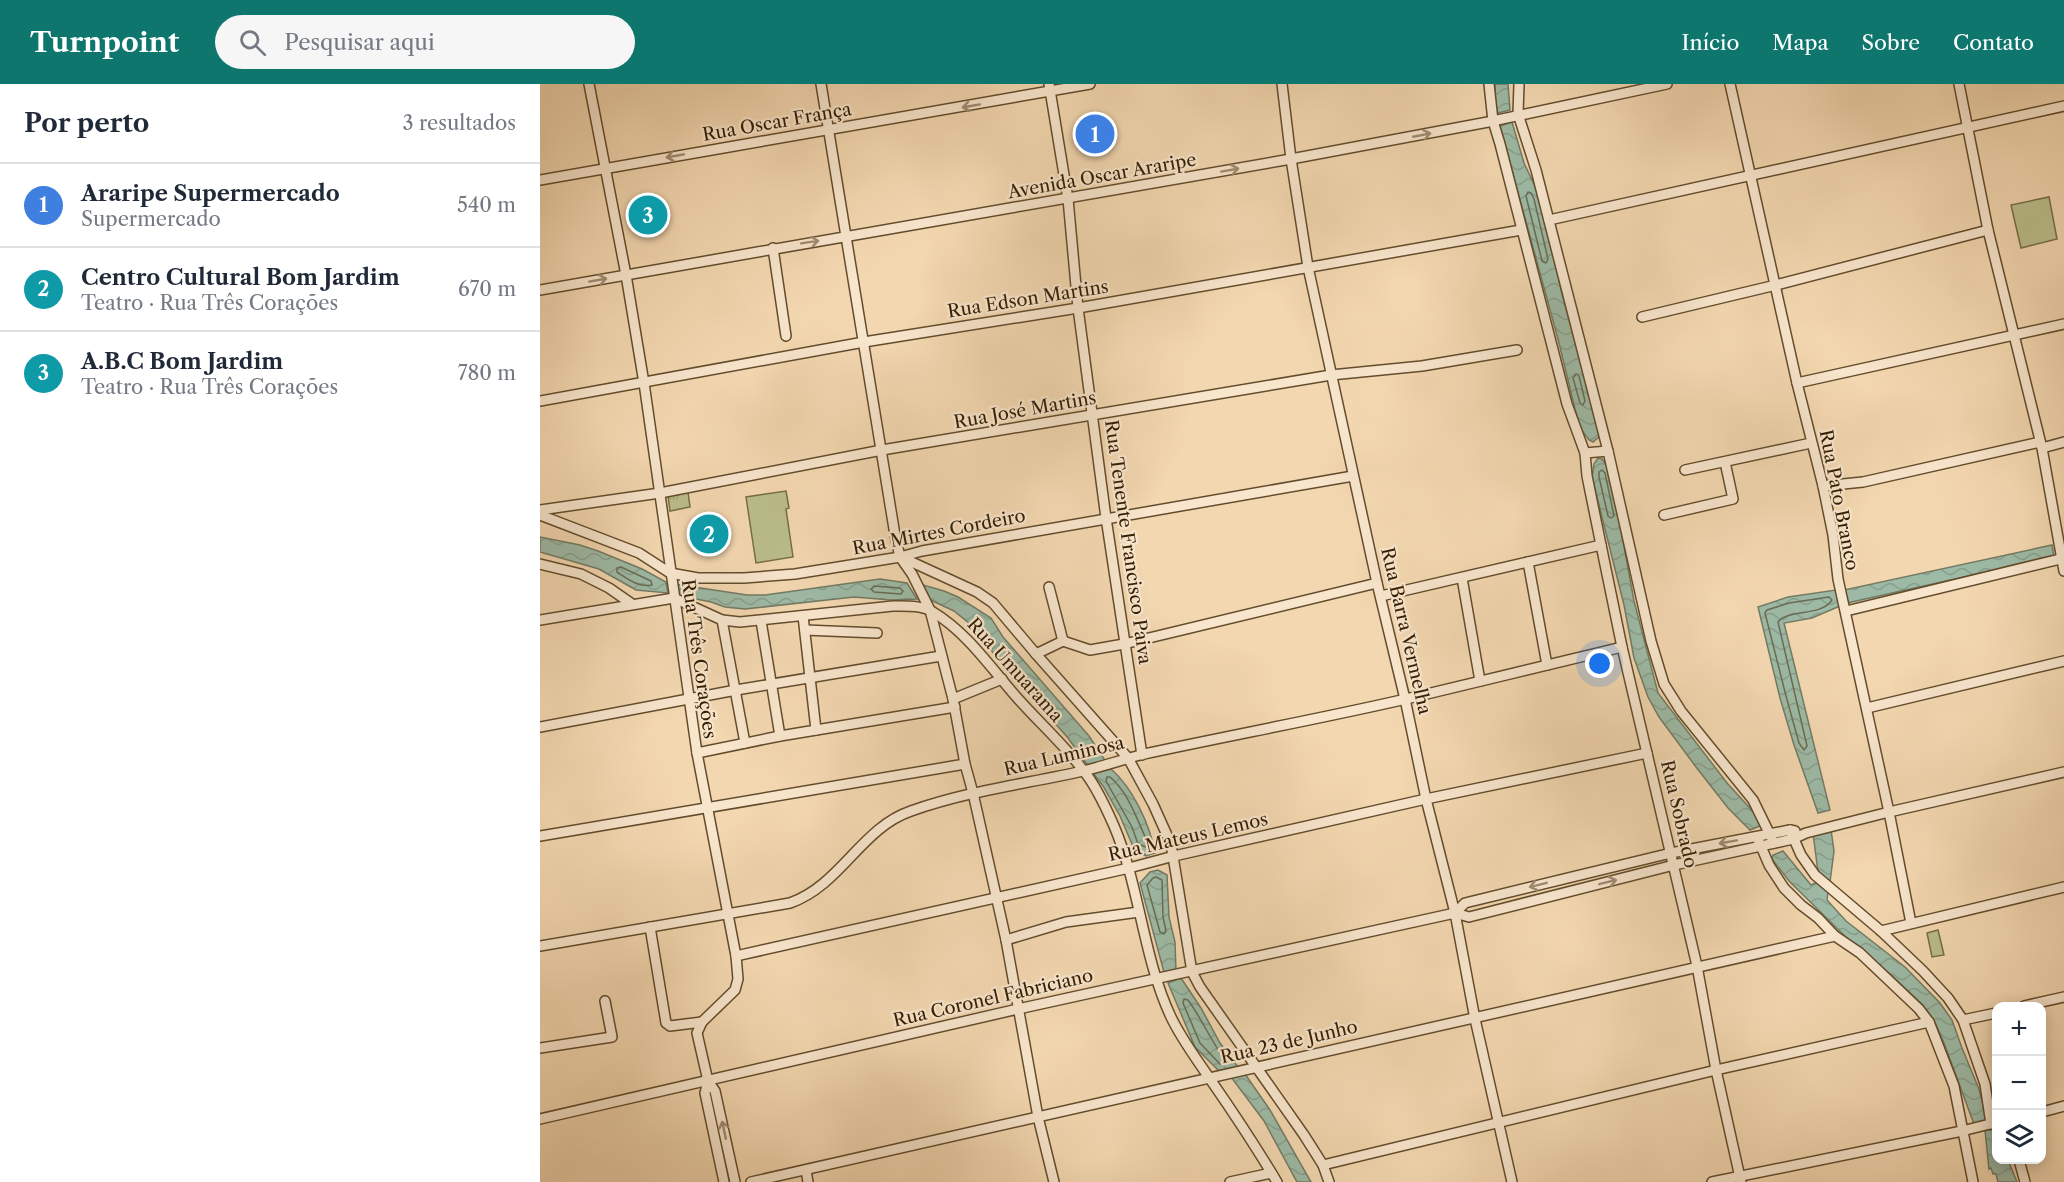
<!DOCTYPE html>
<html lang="pt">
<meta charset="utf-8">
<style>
body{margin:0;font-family:"Libre Caslon Text",serif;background:#f6f6f7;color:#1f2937}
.controls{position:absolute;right:18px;bottom:18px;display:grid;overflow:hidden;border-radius:12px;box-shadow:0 3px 15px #0003}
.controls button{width:54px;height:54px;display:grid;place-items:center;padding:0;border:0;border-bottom:2px solid #e0e1e3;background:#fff;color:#1f2937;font:30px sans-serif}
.you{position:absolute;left:1060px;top:580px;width:21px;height:21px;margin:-15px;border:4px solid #fff;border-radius:50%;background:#1a73e8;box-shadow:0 0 0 9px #1a73e833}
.badge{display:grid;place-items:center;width:39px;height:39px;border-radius:50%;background:#0f766e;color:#fff;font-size:20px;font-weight:700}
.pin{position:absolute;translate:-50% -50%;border:3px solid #fff;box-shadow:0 2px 6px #0006}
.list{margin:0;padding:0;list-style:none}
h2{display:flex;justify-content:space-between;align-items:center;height:78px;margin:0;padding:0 24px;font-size:26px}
h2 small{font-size:20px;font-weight:400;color:#747a83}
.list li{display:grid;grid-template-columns:39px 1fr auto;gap:18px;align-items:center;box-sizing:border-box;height:84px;padding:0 24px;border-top:2px solid #e0e1e3}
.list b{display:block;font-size:22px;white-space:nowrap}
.list p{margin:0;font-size:20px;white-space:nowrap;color:#747a83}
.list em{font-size:20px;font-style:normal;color:#747a83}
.icon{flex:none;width:33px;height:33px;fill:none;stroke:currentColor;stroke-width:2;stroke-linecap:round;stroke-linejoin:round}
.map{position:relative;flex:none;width:1524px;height:1098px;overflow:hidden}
header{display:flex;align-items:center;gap:36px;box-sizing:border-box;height:84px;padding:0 30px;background:#0f766e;color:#fff}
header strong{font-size:28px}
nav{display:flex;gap:33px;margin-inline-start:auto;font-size:21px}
.search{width:420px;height:54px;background:#f6f6f7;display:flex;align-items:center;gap:15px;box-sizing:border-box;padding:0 21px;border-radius:33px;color:#747a83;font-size:22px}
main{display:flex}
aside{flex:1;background:#fff}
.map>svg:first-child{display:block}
.grass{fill:#babe8b;stroke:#766e46;stroke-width:1.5}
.park{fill:url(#park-tufts);stroke:#766e46;stroke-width:1.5}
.water{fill:url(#water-waves);stroke:#737b64;stroke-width:1.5}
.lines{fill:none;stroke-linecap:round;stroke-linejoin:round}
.shore{stroke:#686c53;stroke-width:1.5}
.minor-casing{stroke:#634c2c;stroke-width:12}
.minor{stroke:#f7e5cc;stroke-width:9}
.oneway{stroke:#9f8b70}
.labels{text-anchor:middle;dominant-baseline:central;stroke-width:4.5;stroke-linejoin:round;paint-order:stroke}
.street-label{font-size:18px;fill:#331d00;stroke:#f7e5cc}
</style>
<header>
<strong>Turnpoint</strong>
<div class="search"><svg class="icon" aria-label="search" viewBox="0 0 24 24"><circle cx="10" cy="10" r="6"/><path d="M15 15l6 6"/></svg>Pesquisar aqui</div>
<nav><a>Início</a><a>Mapa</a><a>Sobre</a><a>Contato</a></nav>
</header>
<main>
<aside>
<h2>Por perto<small>3 resultados</small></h2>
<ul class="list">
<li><span class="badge" style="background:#3f7fe0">1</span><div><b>Araripe Supermercado</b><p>Supermercado</p></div><em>540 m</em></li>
<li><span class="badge" style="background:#0f9aa8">2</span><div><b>Centro Cultural Bom Jardim</b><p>Teatro · Rua Três Corações</p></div><em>670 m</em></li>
<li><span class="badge" style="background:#0f9aa8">3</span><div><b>A.B.C Bom Jardim</b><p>Teatro · Rua Três Corações</p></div><em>780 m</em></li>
</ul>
</aside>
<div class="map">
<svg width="1524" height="1098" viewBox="0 0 1524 1098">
<defs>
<pattern id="park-tufts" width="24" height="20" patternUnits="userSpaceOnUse" patternTransform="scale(1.5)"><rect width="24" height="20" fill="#babe8b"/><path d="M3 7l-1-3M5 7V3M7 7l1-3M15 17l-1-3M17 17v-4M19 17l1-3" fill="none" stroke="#a0a376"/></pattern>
<pattern id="water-waves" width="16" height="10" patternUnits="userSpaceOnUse" patternTransform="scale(1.5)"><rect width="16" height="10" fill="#9dbaa6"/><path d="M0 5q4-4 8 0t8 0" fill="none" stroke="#889f8d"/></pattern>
</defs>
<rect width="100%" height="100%" fill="#f3d7b0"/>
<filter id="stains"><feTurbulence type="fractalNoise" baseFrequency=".00333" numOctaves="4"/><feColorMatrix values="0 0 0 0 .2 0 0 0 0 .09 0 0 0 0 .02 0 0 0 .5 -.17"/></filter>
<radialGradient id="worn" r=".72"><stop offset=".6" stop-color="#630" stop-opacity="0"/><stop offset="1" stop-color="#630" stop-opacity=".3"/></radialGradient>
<g class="grass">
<path d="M1509,113L1517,155L1481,164L1471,121Z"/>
<path d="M246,407L249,424L246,425L253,473L216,479L206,413Z"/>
<path d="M1398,846L1404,871L1392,873L1387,849Z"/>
</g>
<path class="park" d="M148,408L150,423L130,427L128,412Z"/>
<g class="water">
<path d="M955,0H968L970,26L958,29L955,19Z"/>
<path d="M972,38L984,79L1000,113L1022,210L1059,347V353L1053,358L1049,356L1041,345L1035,325L1018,255L960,42Z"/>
<path d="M1058,374L1062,375L1070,386L1094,517L1118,609L1187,699L1219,734L1222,741L1210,746L1188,724L1156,683L1119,633L1108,613L1094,574L1084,521L1052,393L1054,380Z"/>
<path d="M0,453L40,461L58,467L102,485L126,498L128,509L96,506L59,485L0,468Z"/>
<path d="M1512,461L1514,473L1307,519L1304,506Z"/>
<path d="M340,495L367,499L377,515L351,516L314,513L205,525L185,523L171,518L137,511L134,500L207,511H225Z"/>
<path d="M376,499L404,507L418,513L451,534L463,553L549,652L566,678L549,683L528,654L459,576L430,540L414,527L386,514Z"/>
<path d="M1296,506L1300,522L1272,534L1244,539L1290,726L1278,729L1254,661L1240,614L1218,523L1248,513Z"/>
<path d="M571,685C593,704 610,741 615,769L606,772L594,765L580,732L563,702L553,689Z"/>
<path d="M1291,746L1294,767L1290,798L1278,788L1273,749Z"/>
<path d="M1243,767L1271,801L1277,798L1288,808L1287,816L1306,837L1365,883L1400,919L1412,936L1422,964L1439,1005L1447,1037L1434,1040L1404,959L1395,938L1382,920L1349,889L1309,856L1249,797L1232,775L1233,771Z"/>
<path d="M618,786L627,791L629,833L635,858L636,888L625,892L600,799L610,788Z"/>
<path d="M641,894L661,924L680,959L698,983L679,987L655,963L628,899Z"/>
<path d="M705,990L730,1026L771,1098H757L724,1037L691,993Z"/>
<path d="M1445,1046H1452L1456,1055V1076H1468L1477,1098H1458L1456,1090H1453L1451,1084L1449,1085Z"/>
</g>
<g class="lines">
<g class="shore">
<path d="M988,108L991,109L994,115L1008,175L1006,179L1002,177L986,112Z"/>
<path d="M1036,290L1039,292L1045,317L1043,321L1040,319L1033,294Z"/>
<path d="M1062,386L1065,389L1073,427L1074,432L1071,434L1068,432L1059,393V388Z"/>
<path d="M81,483L111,497L112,501C99,504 88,495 77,488V484Z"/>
<path d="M334,502L360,504L363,507L361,510L334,508L331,505Z"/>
<path d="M1289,513L1292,516C1281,533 1247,525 1238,538L1267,662L1264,666L1259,659L1246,612L1225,529L1227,526L1249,519Z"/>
<path d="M567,693H570C589,709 597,736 607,757L606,763L598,760L592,743L566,697Z"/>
<path d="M616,793L622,796L623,833L626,847L624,850L620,848L607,801L613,794Z"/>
<path d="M644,915L648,916C662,935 671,957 685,976L684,980H680L660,959L643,919Z"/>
</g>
<g class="minor-casing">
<g id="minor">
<path d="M49,0L86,191L104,299L157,669L196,872L198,895L195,906L162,938L157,949L168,997L165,1009L184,1098"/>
<path d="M281,0L355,451L360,473L372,490L390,526L413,615L425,680L433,709L466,856L498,1033L514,1098"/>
<path d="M509,0L528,115L538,224L566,434L602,671"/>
<path d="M742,0L751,75L768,183L837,499L865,615L886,715L915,829L935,935L972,1098"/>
<path d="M949,0L953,37L960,60L1027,320L1045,369L1047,392L1061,461L1082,563L1157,882L1176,986L1201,1098"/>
<path d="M979,0L978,30L996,86L1068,367L1111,557L1124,600L1141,627L1213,716L1234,759"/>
<path d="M1190,0L1257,299L1283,402L1293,451L1298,495L1349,728L1371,839"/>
<path d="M1419,0L1448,146L1502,364L1524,487"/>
<path d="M0,96L550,0"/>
<path d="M1009,136L1524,22"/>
<path d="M233,164L246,252"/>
<path d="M0,206L751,75L948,38L1127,0"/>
<path d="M1102,233L1236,201L1448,146"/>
<path d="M1257,299L1524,240"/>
<path d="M0,317L324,258L538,224L981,146"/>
<path d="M1502,364L1524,358"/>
<path d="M1045,369L1068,367"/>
<path d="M1145,386L1271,359"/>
<path d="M1283,402L1323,398L1500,358"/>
<path d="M0,426L120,409L342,366L791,291L882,282L977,266"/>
<path d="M0,431L99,469L130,489L158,494H204L255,490L360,473L382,467L813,392"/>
<path d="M1124,431L1193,415L1185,378"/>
<path d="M363,474L437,508L453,519L496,570L588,674L613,720L631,760L652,888L660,903L764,1051L783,1081L789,1098"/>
<path d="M988,478L1007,581"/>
<path d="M0,480L41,490L69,504L92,520"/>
<path d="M922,494L940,597"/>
<path d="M509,503L523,557"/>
<path d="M841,512L1061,461"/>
<path d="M1306,527L1524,474"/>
<path d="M263,532L276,646"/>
<path d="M0,536L134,514L182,536L200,538L353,522C366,522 382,521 393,528C426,548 448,580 473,609C495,635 522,658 543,686C554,699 567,726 574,742C600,803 603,874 631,933C642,956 656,974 670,995C693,1028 716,1063 737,1098"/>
<path d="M182,536L205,659"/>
<path d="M221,537L240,652"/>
<path d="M265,546L337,549"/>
<path d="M496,570L523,557L550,566L584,560L837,499"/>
<path d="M413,615L462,595"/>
<path d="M1327,624L1524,577"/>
<path d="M0,643L196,606L401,572"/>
<path d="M157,669L240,652L415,623"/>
<path d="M1250,746L1261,771L1275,791L1341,847L1383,887L1408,914L1423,936L1445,1000L1451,1040"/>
<path d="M0,752L425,680"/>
<path d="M1217,753L1229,781L1244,804L1261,821L1278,834L1295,852L1320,869L1379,925L1389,938L1414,1002L1433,1098"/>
<path d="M915,829L925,819L1131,769L1250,746L1255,747"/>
<path d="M110,843L126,939L130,942L162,938"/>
<path d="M1341,847L1524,803"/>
<path d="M466,856L526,838L599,828"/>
<path d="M0,862L250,819C301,801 321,744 371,727C427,707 485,700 543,687C564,682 584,675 604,670C692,651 779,635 866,615C938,598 1010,580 1082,563"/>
<path d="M196,872L589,784L634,772L886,715L1107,669"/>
<path d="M1484,922L1524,913"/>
<path d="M1423,936L1456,929"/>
<path d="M0,964L72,953L65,917"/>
<path d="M168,997L175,1007L195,1098"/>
<path d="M1502,1028L1524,1022"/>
<path d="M0,1035L478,925L915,829L929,833L1134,781L1253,755L1266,749L1349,728L1524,688"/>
<path d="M1479,1076L1485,1098"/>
<path d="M783,1081L1176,986L1389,938"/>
<path d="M266,1086L268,1098"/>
<path d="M211,1098L1295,852"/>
<path d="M690,1098L731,1089"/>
<path d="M1172,1098L1422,1047L1454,1039"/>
</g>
</g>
<use href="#minor" class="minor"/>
</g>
<defs><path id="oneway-shaft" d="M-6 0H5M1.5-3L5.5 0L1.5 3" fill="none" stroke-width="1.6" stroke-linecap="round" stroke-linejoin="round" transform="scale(1.5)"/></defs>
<g class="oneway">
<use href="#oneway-shaft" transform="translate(431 22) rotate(170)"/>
<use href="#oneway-shaft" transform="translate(882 51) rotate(-11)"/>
<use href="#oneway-shaft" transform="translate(135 72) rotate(170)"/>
<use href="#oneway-shaft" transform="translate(690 86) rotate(-10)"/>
<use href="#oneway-shaft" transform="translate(270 158) rotate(-9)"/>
<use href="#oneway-shaft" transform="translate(58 196) rotate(-10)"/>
<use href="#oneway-shaft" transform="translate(1188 758) rotate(170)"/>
<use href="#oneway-shaft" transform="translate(1068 798) rotate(-14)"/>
<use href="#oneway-shaft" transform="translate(998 801) rotate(166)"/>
<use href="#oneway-shaft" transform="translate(184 1046) rotate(-102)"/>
</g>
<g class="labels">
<g class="street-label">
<text transform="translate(237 38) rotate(-10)">Rua Oscar França</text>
<text transform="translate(562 92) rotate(-10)">Avenida Oscar Araripe</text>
<text transform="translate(488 215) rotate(-9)">Rua Edson Martins</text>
<text transform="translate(485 326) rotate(-10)">Rua José Martins</text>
<text transform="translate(1299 416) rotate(79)">Rua Pato Branco</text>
<text transform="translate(399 448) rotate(-11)">Rua Mirtes Cordeiro</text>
<text transform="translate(588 458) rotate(82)">Rua Tenente Francisco Paiva</text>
<text transform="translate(866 547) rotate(77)">Rua Barra Vermelha</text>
<text transform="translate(159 575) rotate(82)">Rua Três Corações</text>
<text transform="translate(475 586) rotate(48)">Rua Umuarama</text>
<text transform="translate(524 672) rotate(-13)">Rua Luminosa</text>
<text transform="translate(1139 730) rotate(77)">Rua Sobrado</text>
<text transform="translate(648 753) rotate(-13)">Rua Mateus Lemos</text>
<text transform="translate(453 914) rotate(-13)">Rua Coronel Fabriciano</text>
<text transform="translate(749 958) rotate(-13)">Rua 23 de Junho</text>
</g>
</g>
<rect width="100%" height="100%" filter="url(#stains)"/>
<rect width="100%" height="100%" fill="url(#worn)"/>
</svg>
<div class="controls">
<button>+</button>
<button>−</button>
<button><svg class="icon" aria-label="layers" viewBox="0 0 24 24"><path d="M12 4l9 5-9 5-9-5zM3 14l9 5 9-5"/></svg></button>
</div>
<div class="you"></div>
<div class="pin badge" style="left:555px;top:50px;background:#3f7fe0">1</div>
<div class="pin badge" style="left:169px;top:450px;background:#0f9aa8">2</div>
<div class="pin badge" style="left:108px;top:131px;background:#0f9aa8">3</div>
</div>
</main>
